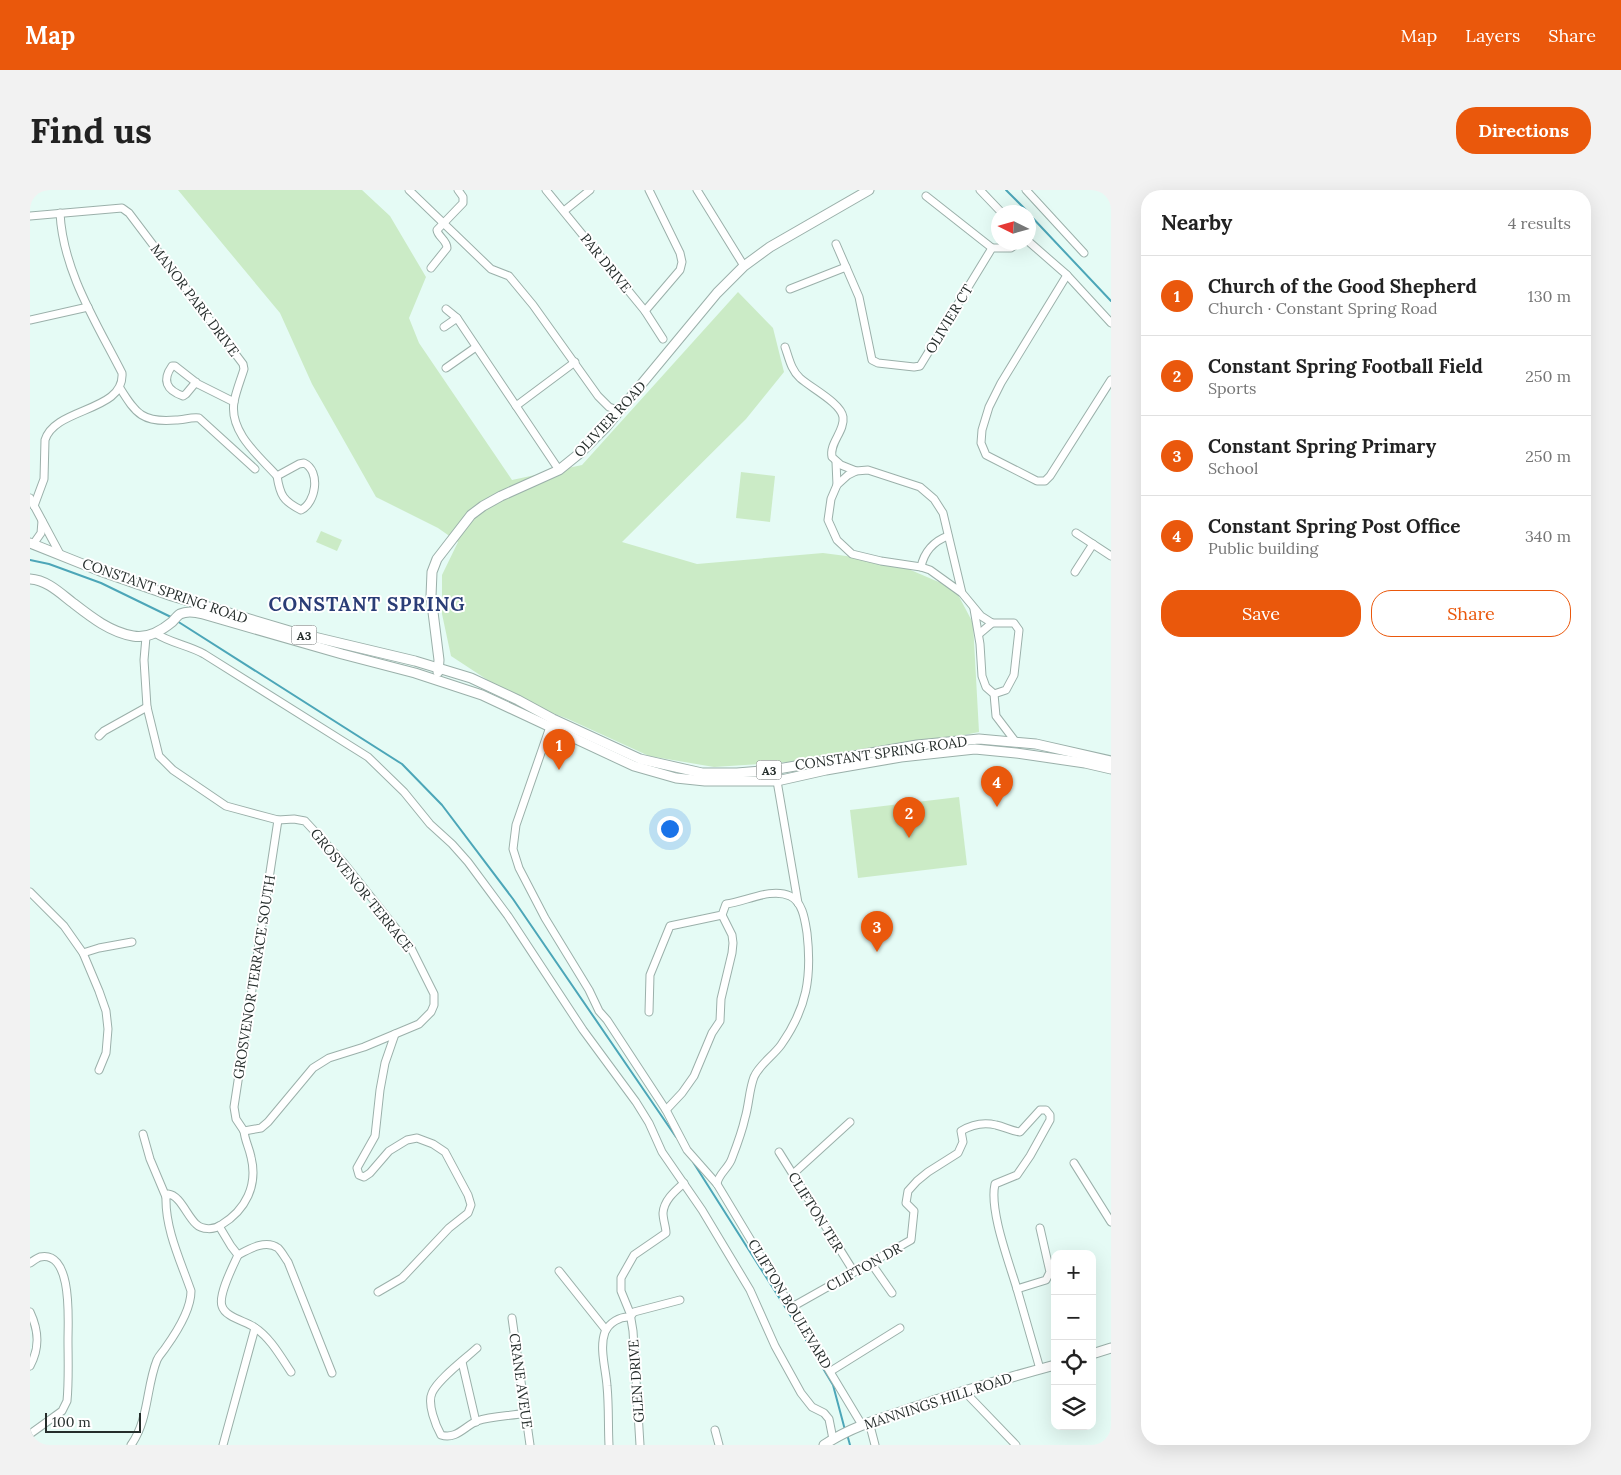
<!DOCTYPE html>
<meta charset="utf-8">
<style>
body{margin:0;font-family:Lora,serif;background:#f2f2f2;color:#222}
.controls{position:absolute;right:15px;bottom:15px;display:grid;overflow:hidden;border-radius:10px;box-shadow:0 5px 20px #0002}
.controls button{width:45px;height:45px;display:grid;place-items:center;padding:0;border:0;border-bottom:1px solid #e0e0e0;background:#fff;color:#222;font:25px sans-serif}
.compass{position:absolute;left:961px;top:15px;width:45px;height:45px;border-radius:50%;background:#fff;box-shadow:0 5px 20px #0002;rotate:275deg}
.scale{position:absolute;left:15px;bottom:12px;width:96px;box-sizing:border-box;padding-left:5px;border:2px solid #252d2b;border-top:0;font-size:14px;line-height:18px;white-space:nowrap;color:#252d2b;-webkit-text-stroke:4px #fff;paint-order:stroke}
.you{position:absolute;left:639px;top:638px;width:18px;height:18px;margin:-12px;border:4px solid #fff;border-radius:50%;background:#1a73e8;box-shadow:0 0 0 8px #1a73e833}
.badge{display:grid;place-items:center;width:32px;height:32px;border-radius:50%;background:#ea580c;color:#fff;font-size:16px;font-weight:700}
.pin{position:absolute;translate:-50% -41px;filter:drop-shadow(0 1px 2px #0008)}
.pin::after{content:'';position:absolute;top:26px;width:18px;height:15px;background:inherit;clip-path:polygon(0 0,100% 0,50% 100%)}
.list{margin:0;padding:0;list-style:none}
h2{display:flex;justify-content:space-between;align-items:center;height:65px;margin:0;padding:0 20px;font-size:21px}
h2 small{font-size:16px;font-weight:400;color:#767676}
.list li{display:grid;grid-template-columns:32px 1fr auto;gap:15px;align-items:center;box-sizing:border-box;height:80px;padding:0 20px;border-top:1px solid #e0e0e0}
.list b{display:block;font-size:19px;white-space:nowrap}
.list p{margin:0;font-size:16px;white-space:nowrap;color:#767676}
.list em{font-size:16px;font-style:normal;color:#767676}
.actions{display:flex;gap:10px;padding:15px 20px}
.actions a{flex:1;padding:11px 0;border:1px solid #ea580c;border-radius:20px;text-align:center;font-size:18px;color:#ea580c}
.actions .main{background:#ea580c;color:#fff}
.icon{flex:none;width:28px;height:28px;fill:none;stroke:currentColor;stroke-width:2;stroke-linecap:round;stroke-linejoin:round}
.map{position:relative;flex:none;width:1081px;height:1255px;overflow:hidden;border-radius:20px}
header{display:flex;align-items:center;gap:30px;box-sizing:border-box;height:70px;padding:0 25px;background:#ea580c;color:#fff}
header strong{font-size:24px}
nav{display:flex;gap:28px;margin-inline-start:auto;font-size:18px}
.intro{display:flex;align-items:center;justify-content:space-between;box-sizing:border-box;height:120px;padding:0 30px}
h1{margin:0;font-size:35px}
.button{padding:12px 22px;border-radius:20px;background:#ea580c;color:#fff;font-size:18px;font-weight:700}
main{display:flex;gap:30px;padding:0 30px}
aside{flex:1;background:#fff;border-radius:20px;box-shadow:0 5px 20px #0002}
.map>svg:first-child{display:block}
.green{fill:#cbebc6}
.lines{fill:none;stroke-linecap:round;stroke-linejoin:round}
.stream{stroke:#4ca6b8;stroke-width:2}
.minor-casing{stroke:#9bb0aa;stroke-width:9}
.major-casing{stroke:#9bb0aa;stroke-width:11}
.minor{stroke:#fff;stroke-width:7}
.major{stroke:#fff;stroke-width:9}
.labels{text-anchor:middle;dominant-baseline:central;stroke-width:4;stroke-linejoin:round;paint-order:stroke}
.shield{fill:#fff;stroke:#666c6b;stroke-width:1}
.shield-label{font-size:12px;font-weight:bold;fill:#252d2b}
.street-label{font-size:14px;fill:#252d2b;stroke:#fff}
.district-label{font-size:19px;font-weight:bold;letter-spacing:1px;fill:#2a3d76;stroke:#fff}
</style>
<header>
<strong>Map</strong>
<nav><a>Map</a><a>Layers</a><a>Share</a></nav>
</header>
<div class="intro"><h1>Find us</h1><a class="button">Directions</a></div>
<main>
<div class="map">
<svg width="1081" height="1255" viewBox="0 0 1081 1255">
<rect width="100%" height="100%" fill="#e5fbf5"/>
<g class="green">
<path d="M148,0H332L360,26L396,87L379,128L389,153L482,290L552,275L708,102L743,138L754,182L716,229L592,352L667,374L793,363L862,372L925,399L943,433L949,542L846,563L804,569L684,577L619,566L538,529L488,510L421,466L412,424V385L428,352L408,338L346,307L282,194L250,123Z"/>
<path d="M711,282L745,286L740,332L706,328Z"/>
<path d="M291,341L312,350L307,361L286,352Z"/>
<path d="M929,607L937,675L828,688L820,620Z"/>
</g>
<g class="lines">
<g class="stream">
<path d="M976,0L998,22"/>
<path d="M998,23L1081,111"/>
<path d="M0,370L19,374L71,393L143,428"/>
<path d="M147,431L372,574L412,615L483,709L646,947"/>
<path d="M663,972L776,1150L803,1195L815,1240"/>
<path d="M817,1244L820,1255"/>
</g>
<g class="minor-casing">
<g id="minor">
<path d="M379,0L461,79L479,86L503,115L568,206L579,217L590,221"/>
<path d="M516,0L615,121L633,149"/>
<path d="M667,0L714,76"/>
<path d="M950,0L971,22"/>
<path d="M996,0L1054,63"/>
<path d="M896,6L962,58"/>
<path d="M534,21L560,0"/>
<path d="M0,26L92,18L99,23L213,174L214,179C211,189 206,201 204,212C199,242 229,266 247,286"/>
<path d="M998,51L1037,85L1081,133"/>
<path d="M806,54L816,77"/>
<path d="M401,78L417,58C417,50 408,47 407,40L433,13V7L428,0"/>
<path d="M1037,85L971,193L959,217L952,240L951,253L956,265L1007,291H1015L1020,286L1081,190"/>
<path d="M760,99L816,77L829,107L842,170L848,173L884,177L890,176L962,58H981L989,52"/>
<path d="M416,119L427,128L529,280"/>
<path d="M615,121L650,80L652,72L650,63L619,0"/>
<path d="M0,130L58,117"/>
<path d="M414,137L427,128"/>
<path d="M755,157C759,168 761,180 770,188C781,198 811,213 813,227C815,241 799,253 802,267L811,275L826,281"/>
<path d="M416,178L446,157"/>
<path d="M166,192L156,204L153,206C136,200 132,190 142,176H145L168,194L204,212"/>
<path d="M90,198C106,224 113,233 146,230C153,230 161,227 169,228L225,279"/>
<path d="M486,216L545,172"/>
<path d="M806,272L807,295"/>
<path d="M274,273C291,281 286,313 271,320C253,311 250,305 247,286L269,274Z"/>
<path d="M0,308L30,364"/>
<path d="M4,316L14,289L15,250C25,217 95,222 92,183C66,132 33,81 30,23"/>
<path d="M1046,343L1081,366"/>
<path d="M4,353L11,343L12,331"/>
<path d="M891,377C894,362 904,351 918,346"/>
<path d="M1045,382L1063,354"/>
<path d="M932,403L913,323L904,309L890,297L838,280L826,281L818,285L807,295L801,309L798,330L807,350L822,364L851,371L891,377L900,380L932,403L951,426L962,433"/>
<path d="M944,419L950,454L952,486L956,497L964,504L966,526L985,551"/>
<path d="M125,443C140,453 158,455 174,464L338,567L374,602L400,634L422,654L438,672L478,726L553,840L606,912L619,933L632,962L672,1020L720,1100L745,1156L771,1203L782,1217L794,1223L799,1229L803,1249"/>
<path d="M949,444L962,433H984L989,440L984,485L976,500L964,504"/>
<path d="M116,447L114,470L117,517L129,566L143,580L196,616L248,630L264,629L275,631L313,672L380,756L404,804V815L401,822L389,834L334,857L299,868L283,878L238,932L231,938L214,941"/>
<path d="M521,534L486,635L483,659L489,678L515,728L559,800L569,821L577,830L636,920L657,960L687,994L832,1235"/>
<path d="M69,546L74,541L117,517"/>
<path d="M742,580L747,591L768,713"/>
<path d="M0,702L34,736L53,763L69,801L76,821L78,839L76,863L69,880"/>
<path d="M53,763L69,758L102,752"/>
<path d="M619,822L620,785L640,736L692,725L696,714C715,712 741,697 760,706C773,712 775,731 777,743C782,787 777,818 751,855C743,866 729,875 724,887C719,900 719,915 715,928C712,942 707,955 702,968C699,978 688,984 687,994"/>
<path d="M636,920L652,903L664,886L682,843L690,831L691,809L702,763L703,753L702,745L692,725"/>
<path d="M214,941L206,929L204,917L248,630"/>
<path d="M113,944L120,969L136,1007"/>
<path d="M749,962L824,1082"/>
<path d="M1044,973L1081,1032"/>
<path d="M763,984L820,932"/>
<path d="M189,1036L201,1056L208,1065"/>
<path d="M1010,1038L1020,1082L1016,1090L987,1099L1010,1179"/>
<path d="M208,1065C219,1059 236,1049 248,1058C252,1062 255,1068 258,1072L302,1183"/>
<path d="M208,1065C203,1076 188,1105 192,1116C195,1127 215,1131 224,1137C240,1147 251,1167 261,1182"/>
<path d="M0,1073C3,1071 7,1068 10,1067C43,1060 38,1131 38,1149C38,1169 39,1190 37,1211L32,1221L0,1244"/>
<path d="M841,1073L862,1103"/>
<path d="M529,1081L576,1140"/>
<path d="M348,1102L372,1088L419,1038L438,1023L441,1015L438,1005L415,962L403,954L387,948L377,950L359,961L340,983L334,987L329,985L327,978L345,946L350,900L355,873L365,844"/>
<path d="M762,1117L881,1050L884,1021L876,1013L878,1001L887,991L898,982L928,963L933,952L931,941C941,935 954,932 966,935C975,937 981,941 990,942L1010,920H1016L1020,925V930L1000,966L987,985L965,994C959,1020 979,1072 987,1099"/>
<path d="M0,1122C9,1141 10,1158 0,1176"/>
<path d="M600,1127L604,1122L650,1110"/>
<path d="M482,1128L500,1255"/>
<path d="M447,1158C435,1169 407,1190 402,1203C397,1214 406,1236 411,1245C426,1250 435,1236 447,1231C462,1226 480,1226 496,1223"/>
<path d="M432,1172L446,1232"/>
<path d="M801,1181L870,1138"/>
<path d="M934,1201L986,1255"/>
<path d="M839,1232L845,1255"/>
<path d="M685,1240L689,1255"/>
<path d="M101,1255C119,1230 116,1197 127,1170C129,1165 133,1162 136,1157C146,1143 161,1119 161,1101C151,1072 135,1039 136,1007L138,1004C150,1005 157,1026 166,1034C172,1040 184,1040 191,1035C216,1020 228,995 221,967C219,957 215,951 214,941"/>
<path d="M193,1255L225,1138"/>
<path d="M579,1255C578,1236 579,1216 577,1196C576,1180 569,1158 575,1142C579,1133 590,1126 600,1127"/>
<path d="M610,1255L603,1141L600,1123L591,1101V1088L604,1065L636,1043C636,1037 633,1030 633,1023C634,1010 645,1001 654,993"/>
</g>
</g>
<g class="major-casing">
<g id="major">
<path d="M0,353L70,381L142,406L263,442L385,471L441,488L488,510L523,529L610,569L672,583H707L742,580L887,555L949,549L1006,554L1081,571"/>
<path d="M0,389C17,390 30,403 43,413C61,427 80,442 103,446C118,449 131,441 142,432C144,430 147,426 150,424C156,421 166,422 173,424L312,464L385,483L452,505L604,576L646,588L675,591H747L796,580L871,567L945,559L986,563L1055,573L1081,579"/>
<path d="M408,482L409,470L401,406L402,382L407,369L441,325L453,316L471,306L529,280L550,263L576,237L687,103L714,76L740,57L839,0"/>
<path d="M1062,1164L1081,1158"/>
<path d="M794,1255C820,1237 852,1228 882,1218C929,1202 977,1188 1025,1175"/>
</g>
</g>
<use href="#minor" class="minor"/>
<use href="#major" class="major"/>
</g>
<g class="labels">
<g class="shield">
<rect x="261.5" y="435.5" width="25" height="19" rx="4"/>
<rect x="726.5" y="570.5" width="25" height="19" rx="4"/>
</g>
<g class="shield-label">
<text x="274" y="445">A3</text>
<text x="739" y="580">A3</text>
</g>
<g class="street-label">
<text transform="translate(576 73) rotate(51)">PAR DRIVE</text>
<text transform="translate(165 110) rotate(53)">MANOR PARK DRIVE</text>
<text transform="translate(919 129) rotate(-59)">OLIVIER CT</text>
<text transform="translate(580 229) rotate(-47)">OLIVIER ROAD</text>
<text transform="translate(135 401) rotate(19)">CONSTANT SPRING ROAD</text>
<text transform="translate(851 563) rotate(-8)">CONSTANT SPRING ROAD</text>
<text transform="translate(332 700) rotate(51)">GROSVENOR TERRACE</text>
<text transform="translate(224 787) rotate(-81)">GROSVENOR TERRACE SOUTH</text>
<text transform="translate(786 1022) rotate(58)">CLIFTON TER</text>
<text transform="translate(834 1077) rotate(-29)">CLIFTON DR</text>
<text transform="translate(760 1114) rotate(59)">CLIFTON BOULEVARD</text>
<text transform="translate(491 1191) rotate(82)">CRANE AVEUE</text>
<text transform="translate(606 1191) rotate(-94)">GLEN DRIVE</text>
<text transform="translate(908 1211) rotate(-18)">MANNINGS HILL ROAD</text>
</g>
<g class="district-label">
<text x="337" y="414">CONSTANT SPRING</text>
</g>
</g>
</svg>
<div class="controls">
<button>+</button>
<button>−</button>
<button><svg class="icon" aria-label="locate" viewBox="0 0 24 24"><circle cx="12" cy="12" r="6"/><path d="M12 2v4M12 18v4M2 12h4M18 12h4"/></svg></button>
<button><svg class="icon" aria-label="layers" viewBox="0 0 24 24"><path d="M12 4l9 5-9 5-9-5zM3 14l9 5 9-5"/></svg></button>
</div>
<svg class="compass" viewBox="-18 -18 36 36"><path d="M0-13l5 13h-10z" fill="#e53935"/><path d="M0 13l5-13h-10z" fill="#767676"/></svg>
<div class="scale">100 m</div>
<div class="you"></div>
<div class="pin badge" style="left:529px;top:580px">1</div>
<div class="pin badge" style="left:879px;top:648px">2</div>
<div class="pin badge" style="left:847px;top:762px">3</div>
<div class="pin badge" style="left:967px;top:617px">4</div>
</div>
<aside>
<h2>Nearby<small>4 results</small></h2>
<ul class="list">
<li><span class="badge">1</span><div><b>Church of the Good Shepherd</b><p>Church · Constant Spring Road</p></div><em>130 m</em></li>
<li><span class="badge">2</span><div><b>Constant Spring Football Field</b><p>Sports</p></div><em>250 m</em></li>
<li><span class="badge">3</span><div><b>Constant Spring Primary</b><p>School</p></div><em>250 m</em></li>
<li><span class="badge">4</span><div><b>Constant Spring Post Office</b><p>Public building</p></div><em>340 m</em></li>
</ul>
<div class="actions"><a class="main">Save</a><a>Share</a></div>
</aside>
</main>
